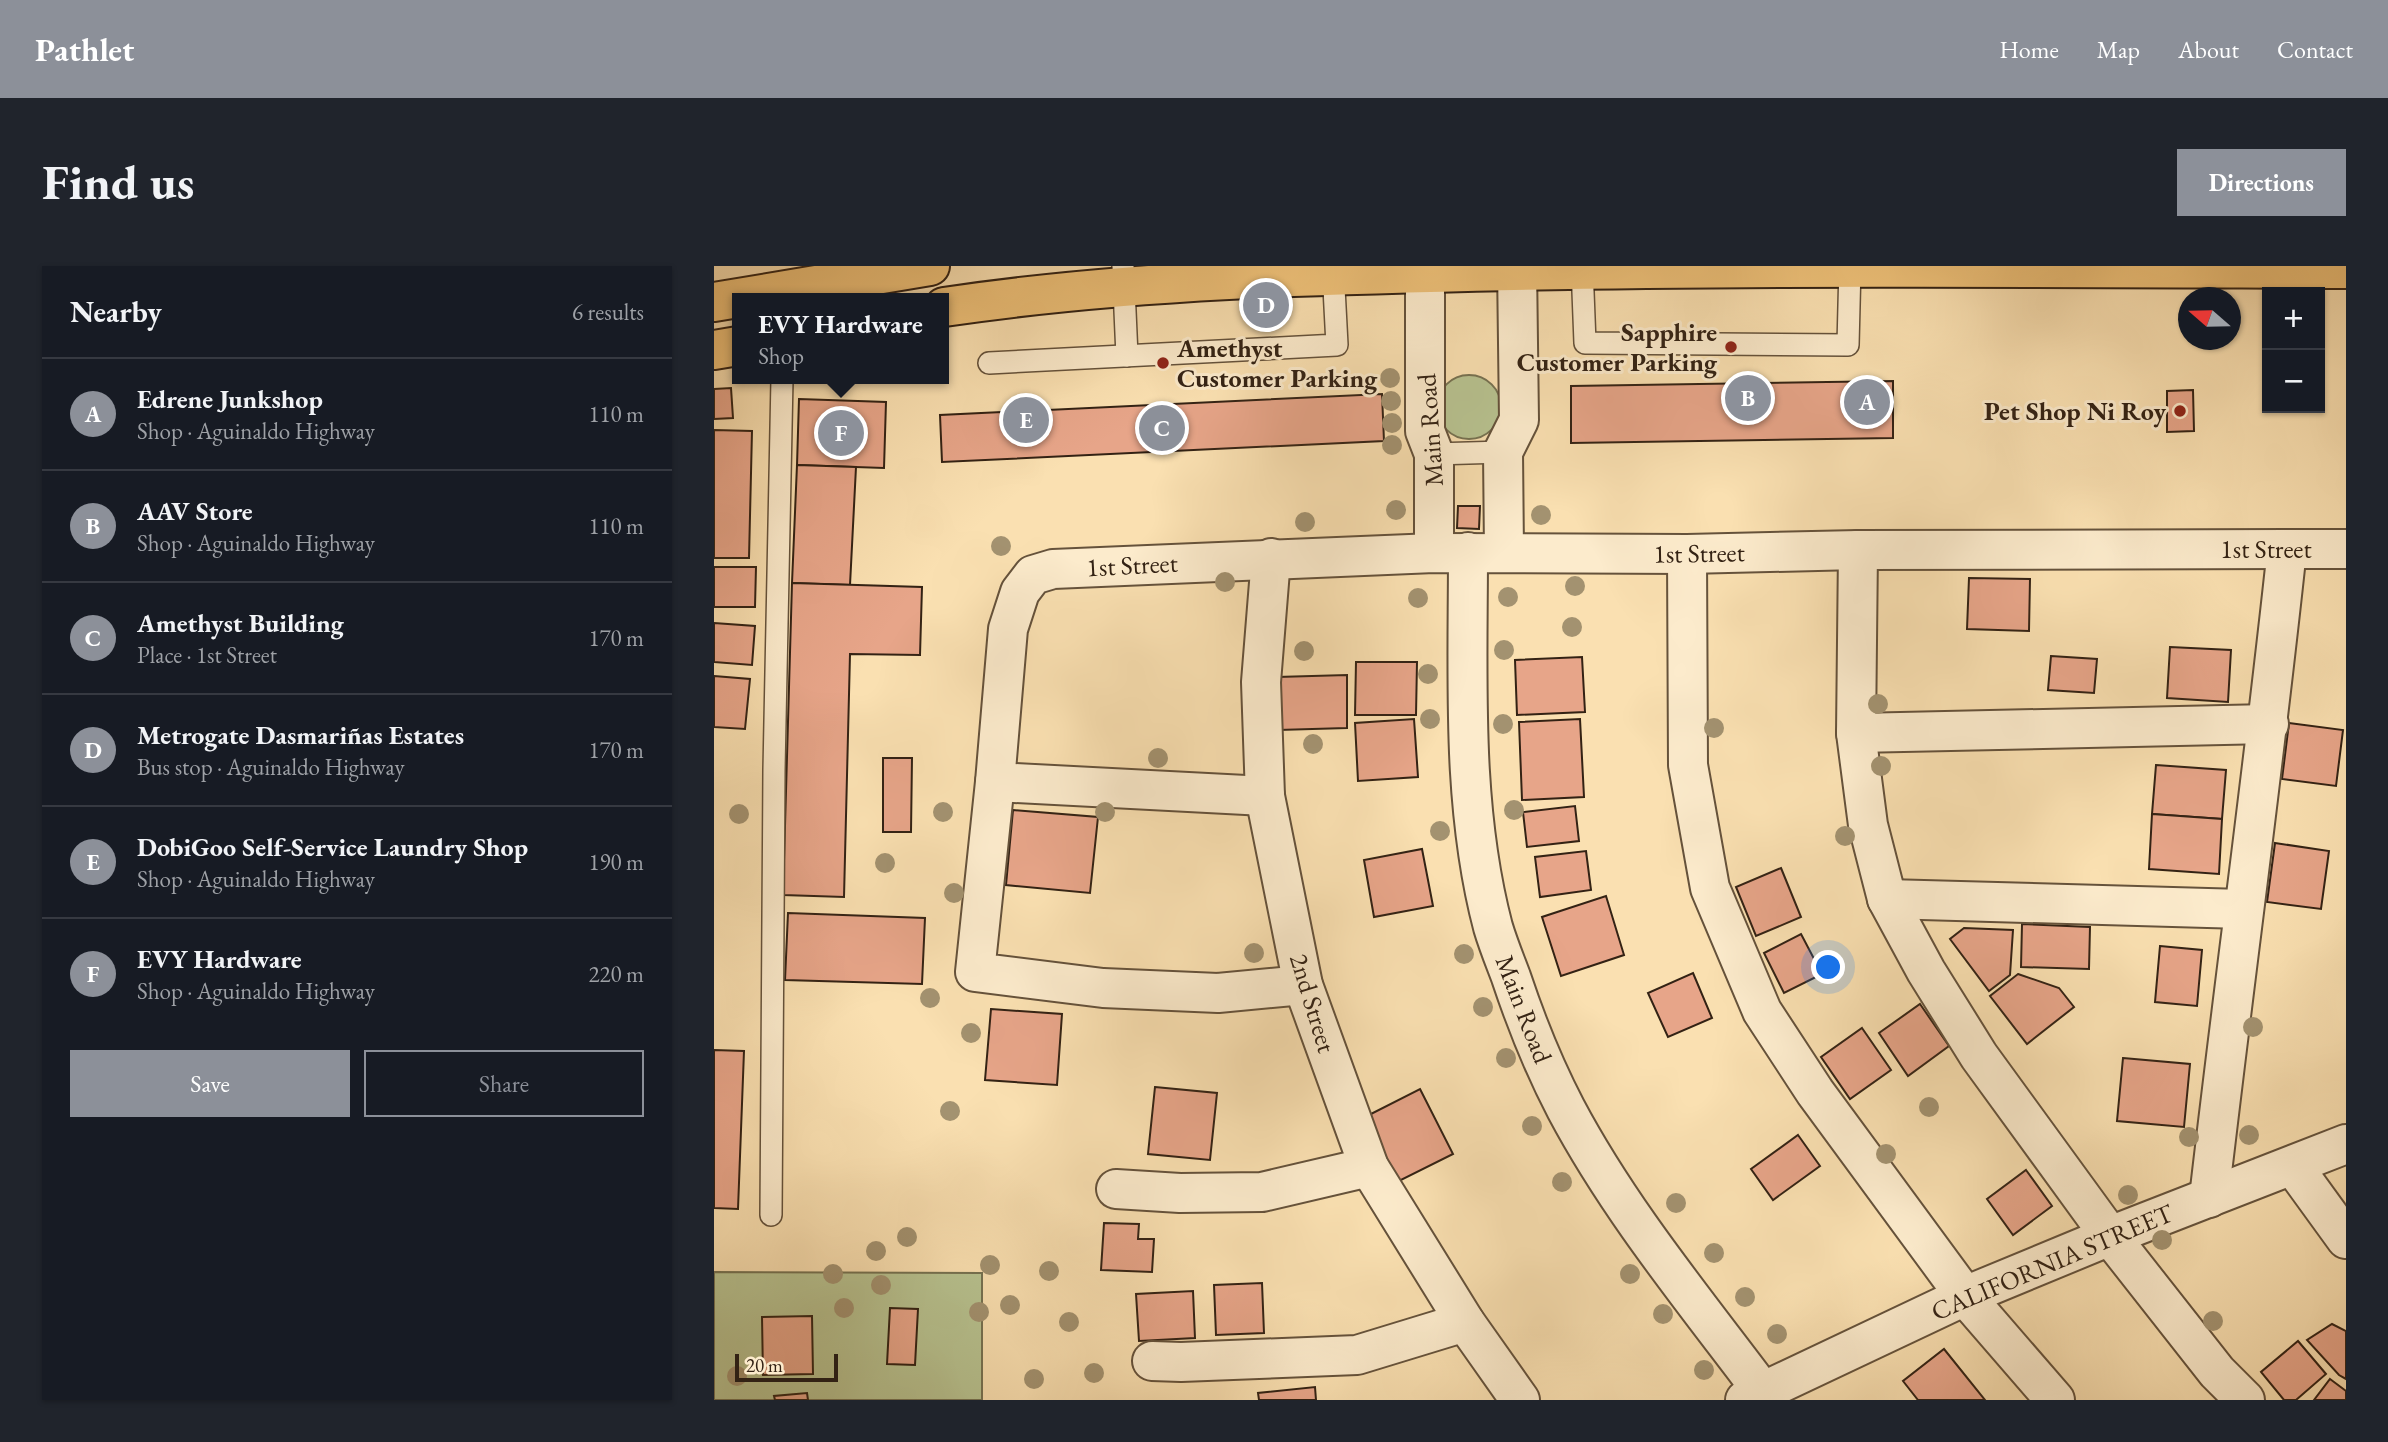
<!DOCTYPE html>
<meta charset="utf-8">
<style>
body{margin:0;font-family:"EB Garamond",serif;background:#20242c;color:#f1f3f6}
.controls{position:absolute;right:21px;top:21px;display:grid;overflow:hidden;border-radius:0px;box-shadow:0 2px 5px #0004}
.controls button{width:63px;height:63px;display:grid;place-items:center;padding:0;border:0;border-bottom:2px solid #363941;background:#171b24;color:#f1f3f6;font:35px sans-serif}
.compass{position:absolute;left:1464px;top:21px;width:63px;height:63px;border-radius:50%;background:#171b24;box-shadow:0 2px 5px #0004;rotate:290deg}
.scale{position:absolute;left:21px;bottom:18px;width:103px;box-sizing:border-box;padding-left:7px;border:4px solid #332214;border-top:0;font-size:19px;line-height:24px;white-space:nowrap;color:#332214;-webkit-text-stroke:5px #fcebcc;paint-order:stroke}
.you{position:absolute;left:1115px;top:702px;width:24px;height:24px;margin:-18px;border:5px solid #fff;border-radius:50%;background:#1a73e8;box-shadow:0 0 0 10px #1a73e833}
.badge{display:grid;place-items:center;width:46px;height:46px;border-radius:50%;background:#8c9099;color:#fff;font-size:23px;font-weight:700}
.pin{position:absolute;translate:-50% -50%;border:4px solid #fff;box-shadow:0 2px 7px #0006}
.popup{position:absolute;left:18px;top:27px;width:217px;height:91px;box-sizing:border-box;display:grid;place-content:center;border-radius:0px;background:#171b24;filter:drop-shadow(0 2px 5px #0005);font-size:23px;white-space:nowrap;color:#9ea1a6}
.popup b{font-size:26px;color:#f1f3f6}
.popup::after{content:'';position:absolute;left:50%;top:100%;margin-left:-14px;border:14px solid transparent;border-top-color:#171b24}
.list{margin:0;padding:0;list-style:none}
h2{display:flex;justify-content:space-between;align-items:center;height:91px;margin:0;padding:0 28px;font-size:30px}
h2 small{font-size:23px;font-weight:400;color:#9ea1a6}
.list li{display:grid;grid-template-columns:46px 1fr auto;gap:21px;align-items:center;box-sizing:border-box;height:112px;padding:0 28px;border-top:2px solid #363941}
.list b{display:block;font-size:26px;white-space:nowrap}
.list p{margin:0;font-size:23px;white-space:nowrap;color:#9ea1a6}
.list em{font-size:23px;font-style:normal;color:#9ea1a6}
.actions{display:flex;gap:14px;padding:21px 28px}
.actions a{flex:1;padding:16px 0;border:2px solid #8c9099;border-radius:0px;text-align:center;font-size:24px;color:#8c9099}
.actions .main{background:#8c9099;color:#fff}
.map{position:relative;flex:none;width:1632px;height:1134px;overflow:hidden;border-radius:0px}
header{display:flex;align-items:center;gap:42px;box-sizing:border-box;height:98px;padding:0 35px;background:#8c9099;color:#fff}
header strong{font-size:33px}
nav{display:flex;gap:38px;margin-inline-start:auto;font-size:24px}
.intro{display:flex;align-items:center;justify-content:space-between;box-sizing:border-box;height:168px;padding:0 42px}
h1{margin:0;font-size:49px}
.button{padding:18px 32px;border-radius:0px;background:#8c9099;color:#fff;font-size:24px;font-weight:700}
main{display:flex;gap:42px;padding:0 42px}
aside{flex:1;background:#171b24;border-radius:0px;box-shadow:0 2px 5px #0004}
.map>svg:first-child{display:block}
.green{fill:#b8c391;stroke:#767252;stroke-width:2}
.building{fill:#e7a589;stroke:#332214;stroke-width:2}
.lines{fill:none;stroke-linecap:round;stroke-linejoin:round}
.service-casing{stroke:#65523b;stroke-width:24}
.minor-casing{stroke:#65523b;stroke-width:42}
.primary-casing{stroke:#332214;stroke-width:42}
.service{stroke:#fcebcc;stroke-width:21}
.minor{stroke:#fcebcc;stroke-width:38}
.primary{stroke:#edc078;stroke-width:38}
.tree{fill:#a39270}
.poi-dot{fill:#8f2418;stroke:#fcebcc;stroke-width:2.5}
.labels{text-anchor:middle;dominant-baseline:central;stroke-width:6;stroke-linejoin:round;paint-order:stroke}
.poi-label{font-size:26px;font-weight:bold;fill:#332214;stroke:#fcebcc;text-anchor:end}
.street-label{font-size:26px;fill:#332214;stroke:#fcebcc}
</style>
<header>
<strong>Pathlet</strong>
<nav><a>Home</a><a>Map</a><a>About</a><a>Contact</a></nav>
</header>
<div class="intro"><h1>Find us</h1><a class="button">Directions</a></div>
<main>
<aside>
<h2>Nearby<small>6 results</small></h2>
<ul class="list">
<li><span class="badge">A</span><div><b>Edrene Junkshop</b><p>Shop · Aguinaldo Highway</p></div><em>110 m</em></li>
<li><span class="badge">B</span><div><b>AAV Store</b><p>Shop · Aguinaldo Highway</p></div><em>110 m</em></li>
<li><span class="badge">C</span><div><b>Amethyst Building</b><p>Place · 1st Street</p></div><em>170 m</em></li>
<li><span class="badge">D</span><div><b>Metrogate Dasmariñas Estates</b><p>Bus stop · Aguinaldo Highway</p></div><em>170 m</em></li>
<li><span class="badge">E</span><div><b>DobiGoo Self-Service Laundry Shop</b><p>Shop · Aguinaldo Highway</p></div><em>190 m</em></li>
<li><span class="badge">F</span><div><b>EVY Hardware</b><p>Shop · Aguinaldo Highway</p></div><em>220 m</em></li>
</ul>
<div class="actions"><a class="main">Save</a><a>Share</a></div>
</aside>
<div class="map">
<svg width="1632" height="1134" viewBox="0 0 1632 1134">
<rect width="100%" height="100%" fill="#fae0b1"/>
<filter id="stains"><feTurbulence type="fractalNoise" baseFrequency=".00286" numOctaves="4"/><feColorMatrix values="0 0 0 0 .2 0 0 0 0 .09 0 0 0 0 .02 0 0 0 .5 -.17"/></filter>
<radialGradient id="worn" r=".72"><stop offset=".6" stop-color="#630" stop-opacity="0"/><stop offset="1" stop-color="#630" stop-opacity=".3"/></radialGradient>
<g class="green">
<circle cx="755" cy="141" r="32"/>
<path d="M0,1006L268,1007V1134H0Z"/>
</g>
<g class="building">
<path d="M1179,115V172L857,177V120Z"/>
<path d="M17,122L19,152L0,153V123Z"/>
<path d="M1479,124L1480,165L1453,166V125Z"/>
<path d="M668,128L670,175L228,196L226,149Z"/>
<path d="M85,133L172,136L170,202L83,199Z"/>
<path d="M0,164L38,165L35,292H0Z"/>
<path d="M83,199L142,201L136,319L78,317Z"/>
<path d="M744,240H766L765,263L743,262Z"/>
<path d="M0,301H42L41,341H0Z"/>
<path d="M1255,312L1316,313L1315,365L1253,363Z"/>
<path d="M78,317L208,321L206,389L136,388L130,631L69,629Z"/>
<path d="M0,357L41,360L38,399L0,396Z"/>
<path d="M1456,381L1517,384L1514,436L1453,432Z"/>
<path d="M1337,390L1383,393L1380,427L1334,424Z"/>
<path d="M868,391L871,446L803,449L801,394Z"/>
<path d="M642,396H703L702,449H641Z"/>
<path d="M633,409V462L564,464L563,411Z"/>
<path d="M0,410L36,413L31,463L0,461Z"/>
<path d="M700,453L704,511L644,515L641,457Z"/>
<path d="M866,453L870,531L808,534L805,456Z"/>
<path d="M1575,457L1629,464L1622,520L1568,513Z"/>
<path d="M169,492H198L197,566H169Z"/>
<path d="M1442,499L1512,504L1508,553L1438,548Z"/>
<path d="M861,540L865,575L813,581L809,546Z"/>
<path d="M299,544L384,551L376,627L292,619Z"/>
<path d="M1438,548L1508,553L1505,608L1435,603Z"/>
<path d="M1561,577L1615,585L1607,643L1553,636Z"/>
<path d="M708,583L719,640L660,651L650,594Z"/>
<path d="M872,585L877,624L826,631L821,591Z"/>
<path d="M1067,602L1087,651L1042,670L1022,621Z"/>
<path d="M892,630L910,689L847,710L828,651Z"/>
<path d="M74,647L211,652L208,718L71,714Z"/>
<path d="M1308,658L1376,661L1375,703L1307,701Z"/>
<path d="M1250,662L1299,664L1296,709L1275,725L1236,673Z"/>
<path d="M1087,668L1108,708L1070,727L1050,687Z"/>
<path d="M1446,680L1488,684L1483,740L1441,736Z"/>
<path d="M979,707L998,752L954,771L934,727Z"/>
<path d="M1304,708L1345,722L1360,741L1313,778L1276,730Z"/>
<path d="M1206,738L1235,780L1194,810L1165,767Z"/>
<path d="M277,743L348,748L343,819L271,814Z"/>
<path d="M1148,762L1177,804L1136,833L1107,791Z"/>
<path d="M0,784L30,785L24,943L0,942Z"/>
<path d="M1409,792L1476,798L1470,861L1403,855Z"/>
<path d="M441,821L503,827L496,894L434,888Z"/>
<path d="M706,823L739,888L679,918L647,853Z"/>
<path d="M1084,869L1106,900L1059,934L1037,903Z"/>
<path d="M1312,904L1338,940L1299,969L1273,933Z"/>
<path d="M390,957L425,958L424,973H440L438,1006L387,1004Z"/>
<path d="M548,1017L550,1067L502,1069L500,1019Z"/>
<path d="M479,1025L481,1072L425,1075L422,1028Z"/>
<path d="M176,1042L204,1043L201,1099L173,1098Z"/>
<path d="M98,1050L99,1108L49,1109L48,1051Z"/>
<path d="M1618,1058L1632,1065V1113L1625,1109L1593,1074Z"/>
<path d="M1584,1075L1612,1108L1582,1134H1570L1547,1106Z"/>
<path d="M1230,1083L1271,1134H1204L1189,1115Z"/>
<path d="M1616,1113L1632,1125V1134H1600Z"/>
<path d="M601,1121L602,1134H545L544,1127Z"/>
<path d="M93,1127L94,1134H61L60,1130Z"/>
</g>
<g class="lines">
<g class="service-casing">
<g id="service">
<path d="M409,0L413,90"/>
<path d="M868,0L871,77L1134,79L1136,0"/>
<path d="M275,97L623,79L619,3"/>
<path d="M720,188L789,186"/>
<path d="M57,949L60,504L68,113"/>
</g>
</g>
<g class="minor-casing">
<g id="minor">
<path d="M711,0V165L720,188V287"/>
<path d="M1144,284L1142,467L1154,559L1173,633L1212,705L1265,790L1396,970L1503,1106L1531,1134"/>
<path d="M754,286C754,411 747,540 779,661C784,678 791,695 797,711C812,756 830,801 852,843C907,947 985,1040 1055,1134"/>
<path d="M790,286L789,186L805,154L803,0"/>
<path d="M973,288L974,499L996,622L1048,745L1101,826L1251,1030L1341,1134"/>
<path d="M557,292L547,416L551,530L589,719L655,901L751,1056L806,1134"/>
<path d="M1142,467L1555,458"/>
<path d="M281,516L551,530"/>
<path d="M1173,633L1529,643"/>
<path d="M589,719L504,727L389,722L261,706L281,516L294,363L306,326L319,309L339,303L720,287L973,288L1144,284L1632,283"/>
<path d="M1579,900L1632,973"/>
<path d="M402,923L466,927L548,926L655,901"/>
<path d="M1495,932C1520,716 1550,500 1573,283"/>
<path d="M438,1095L467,1096L643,1089L751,1056"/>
<path d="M1031,1134L1251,1030L1396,970L1632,878"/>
</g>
</g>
<g class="primary-casing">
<g id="primary">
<path d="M0,36L216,0"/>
<path d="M230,41C419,13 610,9 800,5C1077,0 1355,2 1632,3"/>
<path d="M0,84L24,80"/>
</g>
</g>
<use href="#service" class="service"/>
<use href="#minor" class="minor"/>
<use href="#primary" class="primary"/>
</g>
<g class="tree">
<circle cx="676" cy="112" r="10"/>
<circle cx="677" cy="135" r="10"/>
<circle cx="678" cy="157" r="10"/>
<circle cx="678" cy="179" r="10"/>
<circle cx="682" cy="244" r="10"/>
<circle cx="827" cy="249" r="10"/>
<circle cx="591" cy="256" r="10"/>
<circle cx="287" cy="280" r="10"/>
<circle cx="511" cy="316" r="10"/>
<circle cx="861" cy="320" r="10"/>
<circle cx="794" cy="331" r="10"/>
<circle cx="704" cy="332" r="10"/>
<circle cx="858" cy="361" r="10"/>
<circle cx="790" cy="384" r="10"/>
<circle cx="590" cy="385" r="10"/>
<circle cx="714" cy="408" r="10"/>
<circle cx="1164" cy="438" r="10"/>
<circle cx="716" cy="453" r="10"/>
<circle cx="789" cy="458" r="10"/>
<circle cx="1000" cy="462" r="10"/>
<circle cx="599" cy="478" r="10"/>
<circle cx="444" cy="492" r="10"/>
<circle cx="1167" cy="500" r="10"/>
<circle cx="800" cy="544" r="10"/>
<circle cx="229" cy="546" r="10"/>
<circle cx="391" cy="546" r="10"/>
<circle cx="25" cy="548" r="10"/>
<circle cx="726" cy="565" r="10"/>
<circle cx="1131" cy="570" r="10"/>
<circle cx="171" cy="597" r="10"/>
<circle cx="240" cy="627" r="10"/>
<circle cx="540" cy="687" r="10"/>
<circle cx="750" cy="688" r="10"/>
<circle cx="216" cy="732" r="10"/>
<circle cx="769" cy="741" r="10"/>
<circle cx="1539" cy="761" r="10"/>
<circle cx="257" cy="767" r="10"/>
<circle cx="792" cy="792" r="10"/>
<circle cx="1215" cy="841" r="10"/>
<circle cx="236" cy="845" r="10"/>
<circle cx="818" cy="860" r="10"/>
<circle cx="1535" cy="869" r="10"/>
<circle cx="1475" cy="871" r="10"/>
<circle cx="1172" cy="888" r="10"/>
<circle cx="848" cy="916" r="10"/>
<circle cx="1414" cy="929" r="10"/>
<circle cx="962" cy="937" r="10"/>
<circle cx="193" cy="971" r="10"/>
<circle cx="1448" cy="974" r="10"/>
<circle cx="162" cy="985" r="10"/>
<circle cx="1000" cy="987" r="10"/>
<circle cx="276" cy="999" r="10"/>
<circle cx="335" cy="1005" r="10"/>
<circle cx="119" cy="1008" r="10"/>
<circle cx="916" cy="1008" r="10"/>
<circle cx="167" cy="1019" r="10"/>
<circle cx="1031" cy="1031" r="10"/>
<circle cx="296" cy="1039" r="10"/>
<circle cx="130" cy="1042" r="10"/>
<circle cx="265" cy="1046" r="10"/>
<circle cx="949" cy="1048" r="10"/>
<circle cx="1499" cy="1055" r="10"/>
<circle cx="355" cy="1056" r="10"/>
<circle cx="1063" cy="1068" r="10"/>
<circle cx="990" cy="1104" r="10"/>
<circle cx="380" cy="1107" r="10"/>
<circle cx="23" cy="1110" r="10"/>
<circle cx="320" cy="1113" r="10"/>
</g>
<g class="poi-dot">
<circle cx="1017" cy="81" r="7"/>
<circle cx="449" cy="97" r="7"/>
<circle cx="1466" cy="145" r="7"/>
</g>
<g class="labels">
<g class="poi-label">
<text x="1003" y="66">Sapphire<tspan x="1003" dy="30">Customer Parking</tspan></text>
<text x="463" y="82" text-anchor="start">Amethyst<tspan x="463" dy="30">Customer Parking</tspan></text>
<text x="1452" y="145">Pet Shop Ni Roy</text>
</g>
<g class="street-label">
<text transform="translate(716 164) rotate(-94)">Main Road</text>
<text x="1552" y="283">1st Street</text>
<text transform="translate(985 287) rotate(-1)">1st Street</text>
<text transform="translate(418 299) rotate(-3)">1st Street</text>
<text transform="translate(599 737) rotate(73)">2nd Street</text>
<text transform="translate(810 743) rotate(69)">Main Road</text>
<text transform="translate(1338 996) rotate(-23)">CALIFORNIA STREET</text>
</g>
</g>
<rect width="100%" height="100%" filter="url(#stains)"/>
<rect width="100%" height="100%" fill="url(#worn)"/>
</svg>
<div class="controls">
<button>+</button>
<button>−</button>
</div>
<svg class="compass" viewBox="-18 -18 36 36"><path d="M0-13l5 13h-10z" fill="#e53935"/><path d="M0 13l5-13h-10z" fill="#9ea1a6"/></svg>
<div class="scale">20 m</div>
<div class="you"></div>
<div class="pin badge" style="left:1153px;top:136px">A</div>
<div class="pin badge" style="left:1034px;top:132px">B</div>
<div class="pin badge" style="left:448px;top:162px">C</div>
<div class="pin badge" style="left:552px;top:39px">D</div>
<div class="pin badge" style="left:312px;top:154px">E</div>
<div class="pin badge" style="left:127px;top:167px">F</div>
<div class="popup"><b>EVY Hardware</b>Shop</div>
</div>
</main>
